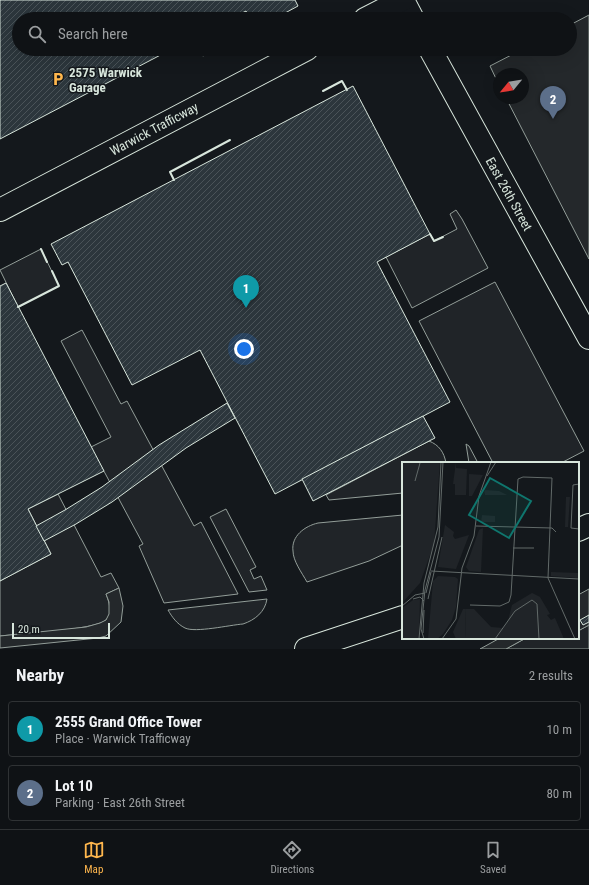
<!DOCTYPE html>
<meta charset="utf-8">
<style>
body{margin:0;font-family:"Roboto Condensed",sans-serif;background:#1d2022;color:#f1f3f6}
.compass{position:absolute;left:493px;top:68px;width:36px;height:36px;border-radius:50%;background:#0f1215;box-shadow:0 4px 16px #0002;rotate:240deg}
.scale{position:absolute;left:12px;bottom:10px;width:98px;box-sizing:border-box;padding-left:4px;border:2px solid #d8e6dc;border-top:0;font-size:11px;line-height:14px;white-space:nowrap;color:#d8e6dc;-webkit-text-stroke:3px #14181c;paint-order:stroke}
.you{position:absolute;left:244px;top:349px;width:14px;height:14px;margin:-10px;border:3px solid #fff;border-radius:50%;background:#1a73e8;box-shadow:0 0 0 6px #1a73e833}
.badge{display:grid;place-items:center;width:26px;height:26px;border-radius:50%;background:#ffb74d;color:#fff;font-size:13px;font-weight:700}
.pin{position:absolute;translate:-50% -33px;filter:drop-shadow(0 1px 2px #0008)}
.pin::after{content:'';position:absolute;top:21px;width:14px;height:12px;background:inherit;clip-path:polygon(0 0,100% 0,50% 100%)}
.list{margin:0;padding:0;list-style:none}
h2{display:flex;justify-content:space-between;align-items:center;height:52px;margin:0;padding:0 16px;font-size:17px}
h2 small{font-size:13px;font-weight:400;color:#9b9ea0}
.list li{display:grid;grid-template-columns:26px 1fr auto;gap:12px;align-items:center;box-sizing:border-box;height:56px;margin:0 8px 8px;padding:0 8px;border:1px solid #2f3234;border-radius:4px}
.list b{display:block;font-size:15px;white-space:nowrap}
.list p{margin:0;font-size:13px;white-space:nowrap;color:#9b9ea0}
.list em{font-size:13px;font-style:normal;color:#9b9ea0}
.icon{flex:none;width:22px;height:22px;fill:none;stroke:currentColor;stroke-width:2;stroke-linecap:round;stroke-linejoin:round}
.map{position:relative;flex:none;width:589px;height:649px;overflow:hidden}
.search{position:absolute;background:#0f1215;box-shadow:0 4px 16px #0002;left:12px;right:12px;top:12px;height:44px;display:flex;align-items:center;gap:10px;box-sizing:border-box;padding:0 14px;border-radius:22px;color:#9b9ea0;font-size:15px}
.sheet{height:180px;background:#0f1215}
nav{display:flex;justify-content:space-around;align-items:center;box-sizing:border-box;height:56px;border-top:1px solid #2f3234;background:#0f1215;font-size:11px;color:#9b9ea0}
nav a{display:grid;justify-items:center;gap:2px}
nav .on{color:#ffb74d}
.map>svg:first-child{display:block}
.green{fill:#202428;stroke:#939e99}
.parking{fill:#24282b;stroke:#939e99}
.building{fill:url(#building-hatch);stroke:#d8e6dc}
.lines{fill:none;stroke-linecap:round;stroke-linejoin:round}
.street-casing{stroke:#d8e6dc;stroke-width:24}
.secondary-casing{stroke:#d8e6dc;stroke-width:24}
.street{stroke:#14181c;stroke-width:22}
.secondary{stroke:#14181c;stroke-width:22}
.wall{stroke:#d8e6dc;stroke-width:2}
.labels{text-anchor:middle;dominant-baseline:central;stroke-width:3;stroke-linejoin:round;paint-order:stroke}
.poi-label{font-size:13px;font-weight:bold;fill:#d8e6dc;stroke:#14181c;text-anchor:start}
.street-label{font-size:13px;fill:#d8e6dc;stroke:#14181c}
.inset-road{fill:none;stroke:#626a69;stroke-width:1}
.view{fill:#0f766e;fill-opacity:0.15;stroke:#0f766e;stroke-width:2}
.inset-edge{fill:none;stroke:#d8e6dc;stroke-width:2}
</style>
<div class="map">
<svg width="589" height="649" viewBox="0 0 589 649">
<defs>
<pattern id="building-hatch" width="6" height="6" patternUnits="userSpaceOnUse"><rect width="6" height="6" fill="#2c363c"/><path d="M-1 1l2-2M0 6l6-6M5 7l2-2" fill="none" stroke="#4a5358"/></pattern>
</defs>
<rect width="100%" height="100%" fill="#14181c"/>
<g class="green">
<path d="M246,11L250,19H230Z"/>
<path d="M194,49H217L203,56Z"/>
<path d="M456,210L462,219L488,268L412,308L386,257L430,234L434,241L457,229L450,214Z"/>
<path d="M41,249L59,286L18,307L0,270Z"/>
<path d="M495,282L584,451L561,463H493L419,321Z"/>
<path d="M82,330L121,404L127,401L194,526L201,522L238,594L164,603L139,546L143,544L91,447L111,437L61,341Z"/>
<path d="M429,441C439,445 444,452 446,463H403V493L329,500L326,495Z"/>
<path d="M466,444L469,446L478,463H469Z"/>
<path d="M58,494L101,577L111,573L119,588L106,594C109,602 113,613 106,620C95,630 18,634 0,636V581L51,554L28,509Z"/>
<path d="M226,509L256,567L250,570L254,579L261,576L267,590L249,592L210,517Z"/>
<path d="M403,515V545L369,561L307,582C302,573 293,561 293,551C291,536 305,526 318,523Z"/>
<path d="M267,599C265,612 255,620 243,624C230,625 195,633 185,628C177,624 172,617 168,610Z"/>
<path d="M589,625V649H506L526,638H578V631Z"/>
</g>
<g class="parking">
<path d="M589,15V259L506,98H523V74H499V85L490,66L523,49H570V25Z"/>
<path d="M119,588L123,606L121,622L106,636L98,638L0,648V636L86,627L100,623L106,620L109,614V602L106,594Z"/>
<path d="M589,589V625L578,631V595Z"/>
<path d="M500,638H526L506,649H480Z"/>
</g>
<g class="building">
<path d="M0,0H295L298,6L274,19H250L246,11L230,19H19V49H172L0,139Z"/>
<path d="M353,86L430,234L377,262L450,402L275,494L200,350L132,385L68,262L62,265L51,244Z"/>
<path d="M6,283L104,471L28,509L51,554L0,581V286Z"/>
<path d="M227,403L235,418L186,448L112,502L76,524L44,541L36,526L65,510L102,487L159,445Z"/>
<path d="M423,416L435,438L313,501L302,479Z"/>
<path d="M589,615V622L583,625L580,620Z"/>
</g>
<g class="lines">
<g class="street-casing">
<g id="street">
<path d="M403,0L413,19"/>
<path d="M365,19L402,0"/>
<path d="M430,49L589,338"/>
<path d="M0,210L307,49"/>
</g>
</g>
<g class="secondary-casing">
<g id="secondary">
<path d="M578,530L589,525"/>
<path d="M306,649L403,617"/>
</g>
</g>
<use href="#street" class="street"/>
<use href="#secondary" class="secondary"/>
<g class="wall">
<path d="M323,91L342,81L347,90"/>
<path d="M174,180L170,172L230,140"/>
<path d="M430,234L434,241L443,237"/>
<path d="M41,249L47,262"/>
<path d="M18,307L59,286L52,271"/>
</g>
</g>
<defs>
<g id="parking-bare" transform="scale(1.08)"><path d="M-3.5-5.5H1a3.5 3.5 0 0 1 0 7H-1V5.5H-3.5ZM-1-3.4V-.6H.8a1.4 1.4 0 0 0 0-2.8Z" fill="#ffb74d" stroke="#14181c" stroke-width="2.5" paint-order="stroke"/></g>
</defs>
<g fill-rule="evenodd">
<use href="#parking-bare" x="58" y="79"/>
</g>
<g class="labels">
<g class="poi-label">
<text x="69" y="72">2575 Warwick<tspan x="69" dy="15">Garage</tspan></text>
</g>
<g class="street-label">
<text transform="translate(154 129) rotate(-28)">Warwick Trafficway</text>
<text transform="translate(509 194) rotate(61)">East 26th Street</text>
</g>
</g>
<g transform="translate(402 462)">
<rect width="177" height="177" fill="#14181c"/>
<path d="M54,0V6L65,7L64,33H53V22H51ZM67,12L81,13L70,34H67ZM83,28L97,29L105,33H83V30L81,34ZM164,35H168L166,65H163ZM80,53L93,54V60H79ZM43,63L52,70L51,74L53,77L67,73L54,107L36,105ZM81,66L79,110L67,109L64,105L77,68ZM149,110L177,111V116L149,114ZM36,114L53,115L56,117L54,145L50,158L41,172L35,177H26L31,119ZM18,137L17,177H0V146L11,138ZM61,147H64L63,177H54L51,170Z" fill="#202428"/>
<path d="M130,131L138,135L148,152L145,153L149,158L153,156L162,177H63L64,147H72L89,165L101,166L106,159L110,143Z" fill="#202428"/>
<path d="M0,0H38L32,82L18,121L0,141Z" fill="#202428"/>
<path class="inset-road" d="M85,14L94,0M13,19L18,1M177,22L171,23L169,66L177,67M74,64L150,66L154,70M111,86H132M29,109L177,117M24,131L29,110M11,137L18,135L22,139M26,137L40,75M68,143L98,144L107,140L109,133L116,17L121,15L150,16L146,116L173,177M0,144L13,133L23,131M21,171L22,148M17,177L22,121L36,65L39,0M22,177L19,167L23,128L37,75L41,0M40,177L54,157L60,106L72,74L77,34L89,0M93,177L113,149L130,138L135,142L137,177"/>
<path class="view" d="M88,16L129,39L107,76L67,53Z"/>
<rect width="177" height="177" class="inset-edge"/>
</g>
</svg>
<svg class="compass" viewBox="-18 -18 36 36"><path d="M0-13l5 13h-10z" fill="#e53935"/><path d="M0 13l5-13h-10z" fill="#9b9ea0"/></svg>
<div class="scale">20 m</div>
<div class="you"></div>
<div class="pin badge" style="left:246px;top:308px;background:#0f9aa8">1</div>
<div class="pin badge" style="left:553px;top:119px;background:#5c6f8a">2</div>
<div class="search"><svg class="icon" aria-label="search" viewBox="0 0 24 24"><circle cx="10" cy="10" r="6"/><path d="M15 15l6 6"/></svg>Search here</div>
</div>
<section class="sheet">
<h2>Nearby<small>2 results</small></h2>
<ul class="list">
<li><span class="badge" style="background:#0f9aa8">1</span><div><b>2555 Grand Office Tower</b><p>Place · Warwick Trafficway</p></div><em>10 m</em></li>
<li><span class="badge" style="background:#5c6f8a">2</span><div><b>Lot 10</b><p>Parking · East 26th Street</p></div><em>80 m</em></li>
</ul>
</section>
<nav>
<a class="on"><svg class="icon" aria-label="map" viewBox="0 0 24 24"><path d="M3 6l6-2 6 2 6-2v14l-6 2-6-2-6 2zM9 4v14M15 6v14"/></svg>Map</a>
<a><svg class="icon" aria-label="directions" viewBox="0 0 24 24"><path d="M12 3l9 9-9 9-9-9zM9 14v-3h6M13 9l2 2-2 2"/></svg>Directions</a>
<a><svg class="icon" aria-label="saved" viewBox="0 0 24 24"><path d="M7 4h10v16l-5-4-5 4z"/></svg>Saved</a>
</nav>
